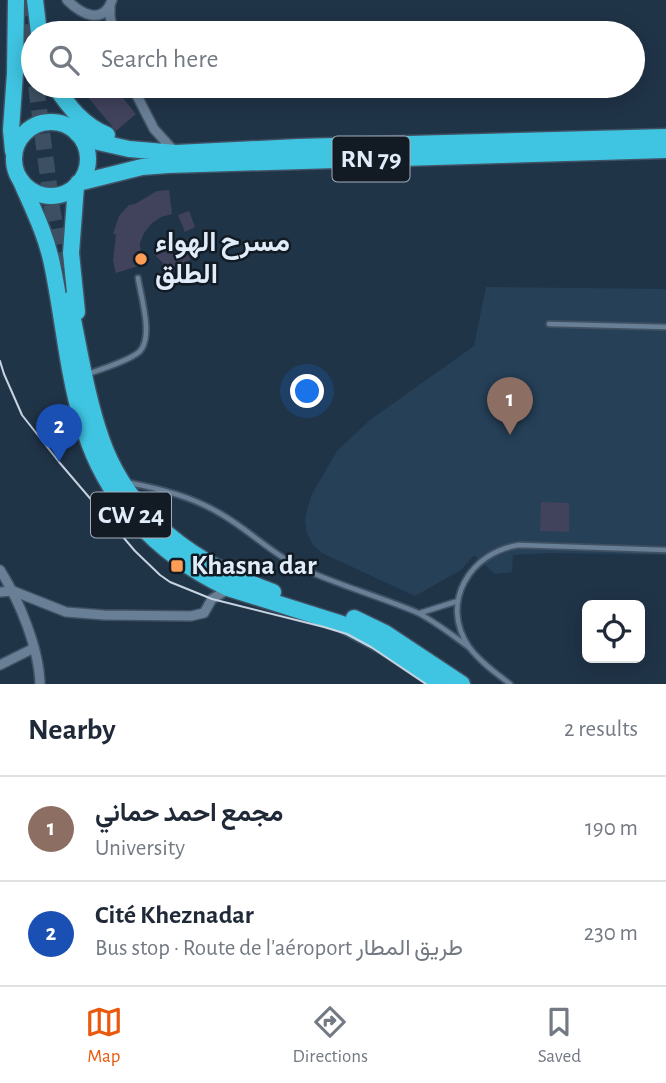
<!DOCTYPE html>
<meta charset="utf-8">
<style>
body{margin:0;font-family:"Alegreya Sans",Vazirmatn,sans-serif;background:#f2f2f3;color:#1f2937}
.controls{position:absolute;right:21px;bottom:21px;display:grid;overflow:hidden;border-radius:10px;box-shadow:0 4px 18px #0003}
.controls button{width:63px;height:63px;display:grid;place-items:center;padding:0;border:0;border-bottom:2px solid #e0e1e3;background:#fff;color:#1f2937;font:35px sans-serif}
.you{position:absolute;left:308px;top:392px;width:24px;height:24px;margin:-18px;border:5px solid #fff;border-radius:50%;background:#1a73e8;box-shadow:0 0 0 10px #1a73e833}
.badge{display:grid;place-items:center;width:46px;height:46px;border-radius:50%;background:#ea580c;color:#fff;font-size:23px;font-weight:700}
.pin{position:absolute;translate:-50% -58px;filter:drop-shadow(0 2px 4px #0008)}
.pin::after{content:'';position:absolute;top:37px;width:24px;height:21px;background:inherit;clip-path:polygon(0 0,100% 0,50% 100%)}
.list{margin:0;padding:0;list-style:none}
h2{display:flex;justify-content:space-between;align-items:center;height:91px;margin:0;padding:0 28px;font-size:30px}
h2 small{font-size:23px;font-weight:400;color:#747a83}
.list li{display:grid;grid-template-columns:46px 1fr auto;gap:21px;align-items:center;box-sizing:border-box;height:105px;padding:0 28px;border-top:2px solid #e0e1e3}
.list b{display:block;font-size:26px;white-space:nowrap}
.list p{margin:0;font-size:23px;white-space:nowrap;color:#747a83}
.list em{font-size:23px;font-style:normal;color:#747a83}
.icon{flex:none;width:38px;height:38px;fill:none;stroke:currentColor;stroke-width:2;stroke-linecap:round;stroke-linejoin:round}
.map{position:relative;flex:none;width:666px;height:684px;overflow:hidden}
.search{position:absolute;background:#fff;box-shadow:0 4px 18px #0003;left:21px;right:21px;top:21px;height:77px;display:flex;align-items:center;gap:18px;box-sizing:border-box;padding:0 24px;border-radius:38px;color:#747a83;font-size:26px}
.sheet{height:301px;background:#fff}
nav{display:flex;justify-content:space-around;align-items:center;box-sizing:border-box;height:98px;border-top:2px solid #e0e1e3;background:#fff;font-size:19px;color:#747a83}
nav a{display:grid;justify-items:center;gap:4px}
nav .on{color:#ea580c}
.map>svg:first-child{display:block}
.built{fill:#264058}
.building{fill:#41425c}
.lines{fill:none;stroke-linecap:round;stroke-linejoin:round}
.highway-tunnel{stroke:#3d5063;stroke-width:16;stroke-dasharray:16 8;stroke-linecap:butt}
.lane-casing{stroke:#405163;stroke-width:8}
.street-casing{stroke:#405163;stroke-width:12}
.highway-casing{stroke:#405163;stroke-width:19}
.lane{stroke:#687f96;stroke-width:4.5}
.street{stroke:#687f96;stroke-width:9}
.highway{stroke:#3fc5e2;stroke-width:16}
.tram{stroke:#c6d3e1;stroke-width:2}
.poi-dot{fill:#fd9c55;stroke:#121b24;stroke-width:2.5}
.labels{text-anchor:middle;dominant-baseline:central;stroke-width:5;stroke-linejoin:round;paint-order:stroke}
.shield{fill:#121b24;stroke:#a2adb9;stroke-width:2}
.shield-label{font-size:26px;font-weight:bold;fill:#e0ecf9}
.poi-label{font-size:28px;font-weight:bold;fill:#e0ecf9;stroke:#121b24;text-anchor:start}
</style>
<div class="map">
<svg width="666" height="684" viewBox="0 0 666 684">
<rect width="100%" height="100%" fill="#203448"/>
<path class="built" d="M486,287L666,289V557L664,555L549,553L513,555L512,572L495,574L474,555L461,570L415,596L322,553L313,545L307,533L305,521L307,510L312,494L337,451L370,420L474,346Z"/>
<g class="building">
<path d="M84,86H113L136,114L116,131L86,95L89,92Z"/>
<path d="M169,190L172,214L161,217L152,223L144,233L140,243L141,265L116,273L113,261L116,234H113L119,216L129,205L135,204L157,191Z"/>
<path d="M189,211L195,227L185,232L178,215Z"/>
<path d="M173,238L192,257L181,268L177,264L170,270L155,255Z"/>
<path d="M541,502L569,503V532L540,531Z"/>
</g>
<g class="lines">
<g class="highway-tunnel">
<path d="M27,0L33,63"/>
<path d="M36,86L52,208L69,300"/>
</g>
<g class="lane-casing">
<g id="lane">
<path d="M549,324L666,327"/>
<path d="M88,374C101,369 129,361 139,352C154,338 141,297 138,278"/>
<path d="M130,483C161,489 193,497 221,514C249,530 272,554 301,568C338,585 378,596 416,612C435,621 453,636 470,648"/>
<path d="M420,613L458,601"/>
<path d="M510,684C496,673 480,662 469,647C439,603 470,552 519,545L666,550"/>
</g>
</g>
<g class="street-casing">
<g id="street">
<path d="M67,0C81,14 103,26 112,0"/>
<path d="M110,7V17L114,33"/>
<path d="M132,86L154,129L174,151"/>
<path d="M0,570C19,600 39,648 40,684"/>
<path d="M0,592L13,591L66,612L104,615L191,616L204,613L212,599L222,593L228,588"/>
<path d="M0,665L34,648"/>
</g>
</g>
<g class="highway-casing">
<g id="highway">
<path d="M35,0L39,33"/>
<path d="M55,86C69,107 83,125 107,135"/>
<circle cx="51" cy="159" r="37"/>
<path d="M77,133L98,142L129,149L176,153L298,147L666,137"/>
<path d="M13,151L11,130L15,73L16,0"/>
<path d="M20,179C32,207 46,234 52,264C63,316 67,370 82,421C103,498 156,554 228,588L342,624L382,645L441,684"/>
<path d="M78,183L142,167L168,165L666,150"/>
<path d="M76,186L71,253L77,312"/>
<path d="M69,300C79,347 86,396 102,441C130,519 197,565 273,592"/>
<path d="M354,618L385,633L462,684"/>
</g>
</g>
<use href="#lane" class="lane"/>
<use href="#street" class="street"/>
<use href="#highway" class="highway"/>
<path class="tram" d="M0,361L4,374L22,415L59,462L135,551L160,575L170,582L212,599L324,627L347,634L371,647L426,684"/>
</g>
<g class="poi-dot">
<circle cx="141" cy="259" r="7"/>
<rect x="170" y="559" width="14" height="14" rx="3.5"/>
</g>
<g class="labels">
<g class="shield">
<rect x="332.5" y="136.5" width="77" height="45" rx="5"/>
<rect x="91" y="492.5" width="80" height="45" rx="5"/>
</g>
<g class="shield-label">
<text x="371" y="159">RN 79</text>
<text x="131" y="515">CW 24</text>
</g>
<g class="poi-label">
<text x="155" y="243">مسرح الهواء<tspan x="155" dy="32">الطلق</tspan></text>
<text x="191" y="566">Khasna dar</text>
</g>
</g>
</svg>
<div class="controls">
<button><svg class="icon" aria-label="locate" viewBox="0 0 24 24"><circle cx="12" cy="12" r="6"/><path d="M12 2v4M12 18v4M2 12h4M18 12h4"/></svg></button>
</div>
<div class="you"></div>
<div class="pin badge" style="left:510px;top:435px;background:#8d6e63">1</div>
<div class="pin badge" style="left:59px;top:462px;background:#1a4fb4">2</div>
<div class="search"><svg class="icon" aria-label="search" viewBox="0 0 24 24"><circle cx="10" cy="10" r="6"/><path d="M15 15l6 6"/></svg>Search here</div>
</div>
<section class="sheet">
<h2>Nearby<small>2 results</small></h2>
<ul class="list">
<li><span class="badge" style="background:#8d6e63">1</span><div><b>مجمع احمد حماني</b><p>University</p></div><em>190 m</em></li>
<li><span class="badge" style="background:#1a4fb4">2</span><div><b>Cité Kheznadar</b><p>Bus stop · Route de l'aéroport طريق المطار</p></div><em>230 m</em></li>
</ul>
</section>
<nav>
<a class="on"><svg class="icon" aria-label="map" viewBox="0 0 24 24"><path d="M3 6l6-2 6 2 6-2v14l-6 2-6-2-6 2zM9 4v14M15 6v14"/></svg>Map</a>
<a><svg class="icon" aria-label="directions" viewBox="0 0 24 24"><path d="M12 3l9 9-9 9-9-9zM9 14v-3h6M13 9l2 2-2 2"/></svg>Directions</a>
<a><svg class="icon" aria-label="saved" viewBox="0 0 24 24"><path d="M7 4h10v16l-5-4-5 4z"/></svg>Saved</a>
</nav>
